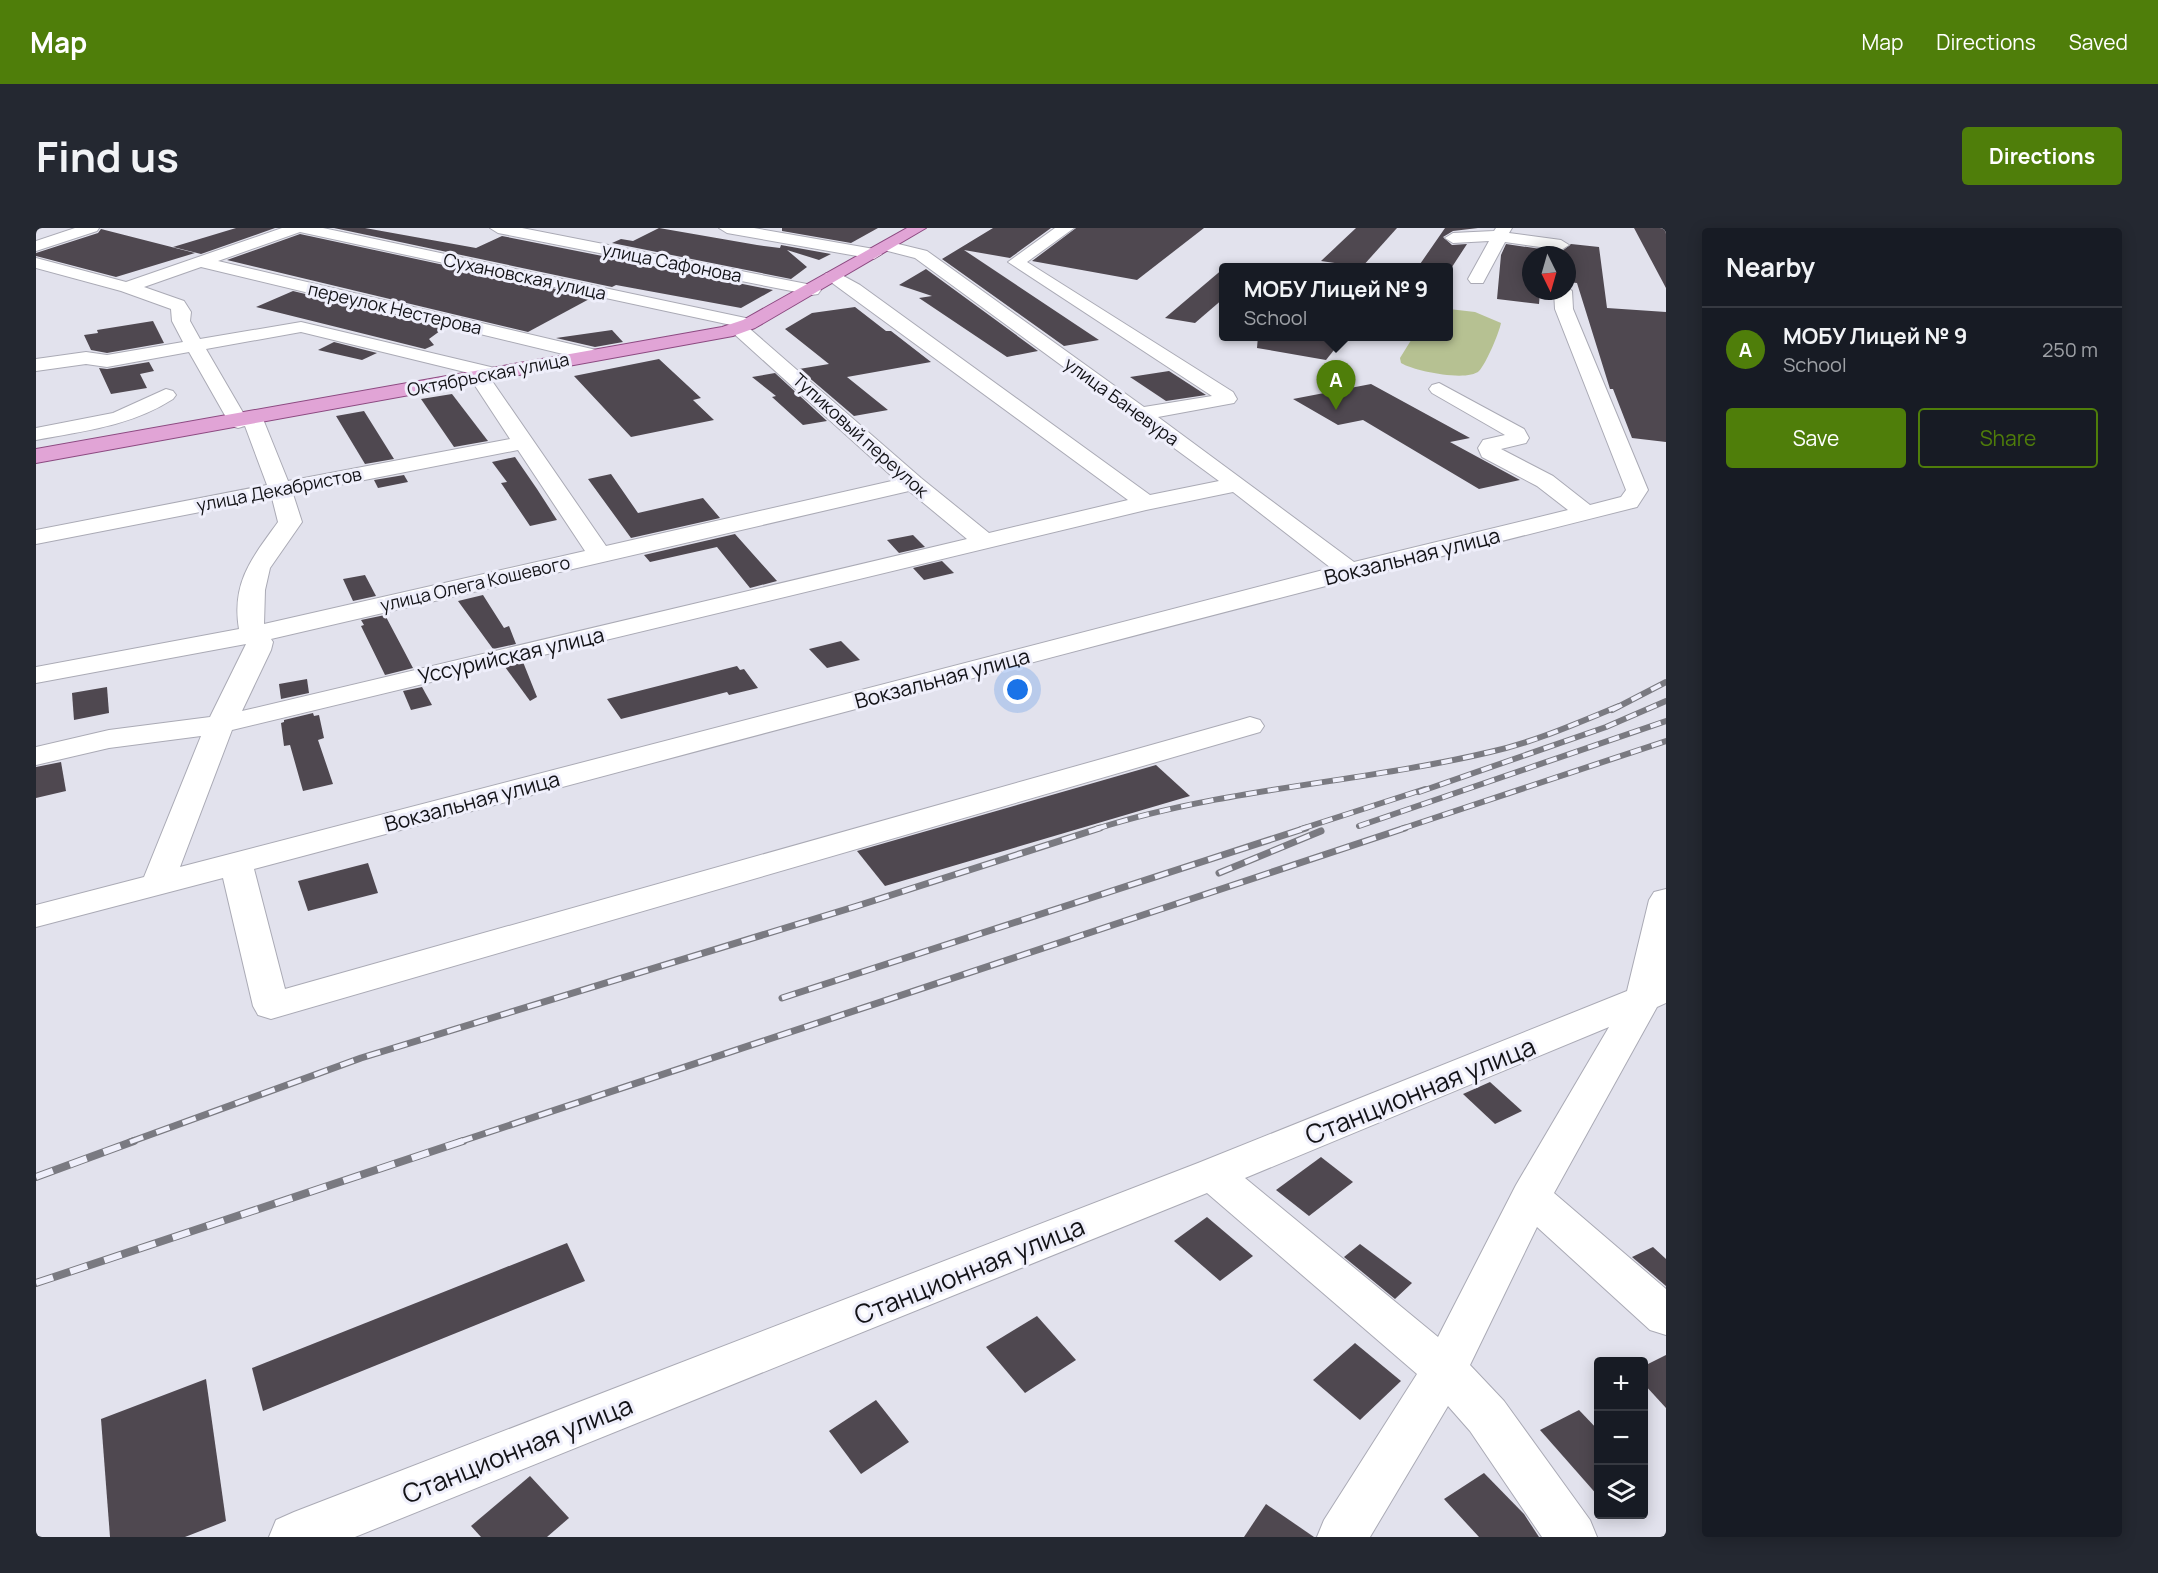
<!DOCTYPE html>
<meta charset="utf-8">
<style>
body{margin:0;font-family:Manrope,sans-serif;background:#242831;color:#f1f3f6}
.controls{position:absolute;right:18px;bottom:18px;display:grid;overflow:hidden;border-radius:6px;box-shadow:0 3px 15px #0003}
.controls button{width:54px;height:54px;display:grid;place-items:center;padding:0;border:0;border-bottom:2px solid #363941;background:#171b24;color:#f1f3f6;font:30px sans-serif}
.compass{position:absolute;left:1486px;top:18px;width:54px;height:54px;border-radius:50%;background:#171b24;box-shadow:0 3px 15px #0003;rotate:175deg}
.you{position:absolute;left:982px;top:462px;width:21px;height:21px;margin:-15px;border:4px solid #fff;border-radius:50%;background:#1a73e8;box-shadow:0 0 0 9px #1a73e833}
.badge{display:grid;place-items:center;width:39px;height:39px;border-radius:50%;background:#4f7e0a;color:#fff;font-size:20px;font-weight:700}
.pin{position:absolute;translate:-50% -50px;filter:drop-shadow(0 2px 3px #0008)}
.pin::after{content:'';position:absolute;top:32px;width:21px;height:18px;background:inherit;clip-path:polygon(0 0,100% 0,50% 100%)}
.popup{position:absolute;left:1183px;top:35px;width:234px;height:78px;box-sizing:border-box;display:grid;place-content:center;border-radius:6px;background:#171b24;filter:drop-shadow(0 2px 4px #0005);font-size:20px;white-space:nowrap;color:#9ea1a6}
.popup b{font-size:22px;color:#f1f3f6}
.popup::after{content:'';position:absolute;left:50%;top:100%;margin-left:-12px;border:12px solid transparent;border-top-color:#171b24}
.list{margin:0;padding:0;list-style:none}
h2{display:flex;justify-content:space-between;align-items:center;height:78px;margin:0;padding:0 24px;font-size:26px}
h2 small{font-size:20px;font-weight:400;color:#9ea1a6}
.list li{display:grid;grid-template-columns:39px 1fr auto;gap:18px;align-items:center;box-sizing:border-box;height:84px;padding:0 24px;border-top:2px solid #363941}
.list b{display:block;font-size:22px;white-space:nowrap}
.list p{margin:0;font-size:20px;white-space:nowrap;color:#9ea1a6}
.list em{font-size:20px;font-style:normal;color:#9ea1a6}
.actions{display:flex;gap:12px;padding:18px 24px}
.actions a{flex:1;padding:14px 0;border:2px solid #4f7e0a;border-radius:6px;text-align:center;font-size:21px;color:#4f7e0a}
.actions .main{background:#4f7e0a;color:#fff}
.icon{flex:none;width:33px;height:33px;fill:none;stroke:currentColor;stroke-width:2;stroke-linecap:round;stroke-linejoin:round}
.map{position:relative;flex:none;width:1630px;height:1309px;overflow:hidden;border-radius:6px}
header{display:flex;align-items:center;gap:36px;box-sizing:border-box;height:84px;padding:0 30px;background:#4f7e0a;color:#fff}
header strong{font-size:28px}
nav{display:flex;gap:33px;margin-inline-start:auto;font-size:21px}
.intro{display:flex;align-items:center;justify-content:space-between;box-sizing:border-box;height:144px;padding:0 36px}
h1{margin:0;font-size:42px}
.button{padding:15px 27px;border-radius:6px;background:#4f7e0a;color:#fff;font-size:21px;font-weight:700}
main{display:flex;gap:36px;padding:0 36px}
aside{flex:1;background:#171b24;border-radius:6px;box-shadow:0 3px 15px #0003}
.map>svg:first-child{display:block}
.green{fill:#b6c192}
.building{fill:#4f4850}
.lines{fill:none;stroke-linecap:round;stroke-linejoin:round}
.minor-casing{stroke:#aaaab5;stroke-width:2}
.major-casing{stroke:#8c4a81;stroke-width:2}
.minor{fill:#fff;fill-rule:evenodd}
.major{fill:#e1a4d6;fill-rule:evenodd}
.rail-far2-casing{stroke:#7a7a81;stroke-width:6}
.rail-far1-casing{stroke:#7a7a81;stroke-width:7}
.rail-casing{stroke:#7a7a81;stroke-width:8}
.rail-far2{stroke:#efeffb;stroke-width:4;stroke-dasharray:11;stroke-linecap:butt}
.rail-far1{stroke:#efeffb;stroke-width:4.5;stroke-dasharray:14;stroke-linecap:butt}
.rail{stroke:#efeffb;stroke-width:6;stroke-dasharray:18;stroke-linecap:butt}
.labels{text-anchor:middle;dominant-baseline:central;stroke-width:6;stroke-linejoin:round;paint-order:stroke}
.far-street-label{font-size:18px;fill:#131317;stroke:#efeffb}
.street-label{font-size:21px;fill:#131317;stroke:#efeffb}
.near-street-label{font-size:26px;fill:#131317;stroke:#efeffb}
</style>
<header>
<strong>Map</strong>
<nav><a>Map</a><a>Directions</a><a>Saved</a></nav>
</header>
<div class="intro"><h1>Find us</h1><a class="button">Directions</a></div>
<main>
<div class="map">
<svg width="1630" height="1309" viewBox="0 0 1630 1309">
<rect width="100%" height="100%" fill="#e2e2ed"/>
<path class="green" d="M1413,81L1439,84L1465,95C1463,105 1450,136 1443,143C1431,154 1378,143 1365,135L1364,130L1377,109L1412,108Z"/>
<g class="building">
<path d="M200,0H239L165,26L137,19Z"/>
<path d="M298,0H329L440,20L466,8L737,62L705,80L580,57L576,59Z"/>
<path d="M623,0L721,17L744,20L745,17L795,26L783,32L751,22L771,39L755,51L576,15L585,11L597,13Z"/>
<path d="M746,0H842L815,15L746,3Z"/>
<path d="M957,0H1015L974,30L928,22L1063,112L1028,118L906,31Z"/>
<path d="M1040,0H1168L1101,52L996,33Z"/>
<path d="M1320,0H1361L1326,39L1285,33Z"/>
<path d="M1409,0H1442L1417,3L1407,9L1416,17L1431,16L1416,39H1382Z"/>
<path d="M1598,0H1630V60Z"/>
<path d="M65,1L159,25L80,49L0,28V25L62,5Z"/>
<path d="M264,6L557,69L492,104L191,32Z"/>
<path d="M1470,16L1525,24L1535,16L1563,19L1571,80L1630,84V214L1596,210L1577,161H1574L1541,55L1531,54V27H1495V63H1504L1503,76L1461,71L1465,27Z"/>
<path d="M1188,40V70L1159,95L1129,90Z"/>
<path d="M890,41L1002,123L971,129L883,70L896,68L863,57Z"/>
<path d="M257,63L408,100L393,111L398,117L389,121L220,79Z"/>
<path d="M819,79L850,103H855L895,134L811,149L852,182L818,188L763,141L793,136L749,101L776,85Z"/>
<path d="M117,93L128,115L71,125L55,122L48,107L62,105L61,102Z"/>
<path d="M576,102L587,114L559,119L520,110Z"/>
<path d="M1222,108H1283L1306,112L1290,132L1221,120Z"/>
<path d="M298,114L341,125L326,132L282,122Z"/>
<path d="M623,131L665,170L657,172L678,192L595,209L538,148Z"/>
<path d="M113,134L118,143L104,146L111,160L75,166L63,140L71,141Z"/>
<path d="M1133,143L1170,167L1130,173L1094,149Z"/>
<path d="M739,145L791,193L767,197L736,169L740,168L716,149Z"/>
<path d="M1335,156L1434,210L1414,214L1484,252L1443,261L1327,192L1302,197L1257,171Z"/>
<path d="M416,166L452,213L418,219L385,171Z"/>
<path d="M328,183L358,231L329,236L300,188Z"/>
<path d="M479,229L501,261L521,292L494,298L465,255L471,254L456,234Z"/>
<path d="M575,246L602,285L667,270L684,290L595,310L552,251Z"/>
<path d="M368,247L372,254L342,260L338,252Z"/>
<path d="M699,306L741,353L714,360L681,319L614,334L608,327Z"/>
<path d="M877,307L889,319L863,325L851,312Z"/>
<path d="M906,333L918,345L888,352L877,340Z"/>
<path d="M329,347L340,368L317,373L307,351Z"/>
<path d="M447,367L468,400L473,398L480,416L457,421L422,373Z"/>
<path d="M349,387L367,421L377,440L349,447L325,398L328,397L325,392Z"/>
<path d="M805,413L824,432L791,440L773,421Z"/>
<path d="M487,434L501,469L494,473L469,439Z"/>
<path d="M701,438L704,442L708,441L722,460L693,467L691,464L585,491L571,471Z"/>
<path d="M271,451L273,465L245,471L243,456Z"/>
<path d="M71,459L73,485L38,492L36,465Z"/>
<path d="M386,459L396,477L375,482L367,463Z"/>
<path d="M277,485L278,488L283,487L288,510L282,512L297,556L267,563L254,517L248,518L245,495L248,494V492Z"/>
<path d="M25,534L30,563L0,570V539Z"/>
<path d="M1120,537L1154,568L849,658L821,623Z"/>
<path d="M332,635L342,665L272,683L262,653Z"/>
<path d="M1454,854L1486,883L1459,896L1427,866Z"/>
<path d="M1285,929L1317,954L1273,988L1240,962Z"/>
<path d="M1171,989L1217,1028L1184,1053L1138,1013Z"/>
<path d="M531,1015L549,1053L227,1183L216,1140Z"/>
<path d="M1324,1016L1376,1055L1359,1071L1308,1029Z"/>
<path d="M1617,1019L1630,1031V1058L1596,1029Z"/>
<path d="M1001,1088L1040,1132L989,1165L950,1119Z"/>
<path d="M1319,1115L1365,1153L1324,1192L1277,1152Z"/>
<path d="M1630,1127V1180L1608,1156V1138Z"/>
<path d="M170,1151L190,1293L149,1309H74L65,1191Z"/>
<path d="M840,1172L873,1214L825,1246L793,1203Z"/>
<path d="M1543,1182L1563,1203V1269L1504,1202Z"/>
<path d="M1448,1245L1488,1286L1503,1309H1443L1408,1271Z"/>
<path d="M494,1248L533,1290L511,1309H445L435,1298Z"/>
<path d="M1230,1276L1278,1309H1208Z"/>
</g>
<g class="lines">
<g class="minor-casing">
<g id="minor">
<path d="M39,0H63L61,3L0,23V13Z"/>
<path d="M246,0H287L719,92L722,96L714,101L885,250L953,305L1092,272L788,49L790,45H802L824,57L1114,267L1183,253L879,30L844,21L842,18L850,13L891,23L1108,179L1176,168L972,34L1019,0H1038L991,34L1197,164L1201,171L1198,175L1122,189L1318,334L1532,282L1501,258L1446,229L1442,220L1447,212L1469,207L1396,165L1393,161L1396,157L1403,155L1488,201L1493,210L1490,215L1465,221L1517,248L1554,277L1585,269L1590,262L1519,81L1518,63H1531V59L1536,63L1537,81L1612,262L1601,279C1140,394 678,519 218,641L249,761L1204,492L1214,489L1224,492L1228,498L1224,504L235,791L222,787L217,778L187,650L0,699V677L108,649L165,508L73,520L0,537V519L73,502L174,489L210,416L0,455V439L203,401C195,354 217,329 242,294L236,270L0,316V302L231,257L209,198L202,200L195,198L153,124L71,139L50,136L0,143V131L50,124L71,127L147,114L136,93L135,81L85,63L0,40V30L90,54ZM264,4L695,97L693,100L696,104L860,252L570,318L454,150L463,149L466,145L463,141L265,94L164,111L154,93L155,84L148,73L108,59L165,39L556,133L563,131L566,127L563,123L556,121L182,33ZM265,104L433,145L432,147L474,211L252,253L227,191L224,187L217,185L209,188L170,121ZM482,222L549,323L228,396L229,362L234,340L266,294L257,266ZM873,263L931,311L206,483L235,422L237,414L235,411ZM1197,264L1295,340L144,639L196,502L1110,282Z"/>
<path d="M454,0H486L776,57L782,58L785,62L782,66L776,67L462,5Z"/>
<path d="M683,0H718L838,21L846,26L838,31L691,5Z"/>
<path d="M1460,0H1476L1473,5L1525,12L1533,17L1525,22L1469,14L1447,55H1435L1432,51L1453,13L1417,15L1409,10L1417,5L1458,3Z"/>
<path d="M130,161L137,163L140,167L137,171C95,198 48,203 0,212V200L77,185Z"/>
<path d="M1630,661V775L1621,779L1518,965L1630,1061V1107L1614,1102L1501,999L1434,1137L1468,1173L1554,1292L1561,1309H1506L1434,1203L1412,1178L1334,1309H1281L1288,1292L1381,1146L1171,965L319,1309H233L240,1292L258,1284L1162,935L1591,763L1613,672L1618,664ZM1573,799L1480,957L1402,1109L1209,950Z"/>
</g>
</g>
<g class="major-casing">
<path id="major" d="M871,0H890L719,100L697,108L0,235V221L686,99L707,92Z"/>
</g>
<use href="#minor" class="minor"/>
<use href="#major" class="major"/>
<g class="rail-far2-casing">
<g id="rail-far2">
<path d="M1576,482L1630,454"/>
<path d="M1383,564L1570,499L1630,473"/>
<path d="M1323,598L1630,493"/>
<path d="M1060,601C1188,560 1324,555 1454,524C1499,514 1541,495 1583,478"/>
<path d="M1265,601L1389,561"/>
<path d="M1365,601L1630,513"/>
</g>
</g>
<g class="rail-far1-casing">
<g id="rail-far1">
<path d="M1183,645L1285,603"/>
<path d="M746,770L1270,600"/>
<path d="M94,914L325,830L821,678L1064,600"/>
<path d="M423,914L1369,600"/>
</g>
</g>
<g class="rail-casing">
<g id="rail">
<path d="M0,949L98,913"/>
<path d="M0,1055L427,913"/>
</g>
</g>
<use href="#rail-far2" class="rail-far2"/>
<use href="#rail-far1" class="rail-far1"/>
<use href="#rail" class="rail"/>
</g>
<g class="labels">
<g class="far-street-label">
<text transform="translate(636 34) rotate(11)">улица Сафонова</text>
<text transform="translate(489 48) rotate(12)">Сухановская улица</text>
<text transform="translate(359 80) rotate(13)">переулок Нестерова</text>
<text transform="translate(452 146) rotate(-11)">Октябрьская улица</text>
<text transform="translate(1086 173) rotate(36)">улица Баневура</text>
<text transform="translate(825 207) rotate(42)">Тупиковый переулок</text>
<text transform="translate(243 261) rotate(-11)">улица Декабристов</text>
<text transform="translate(439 355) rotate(-13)">улица Олега Кошевого</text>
</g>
<g class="street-label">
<text transform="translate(1376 328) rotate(-14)">Вокзальная улица</text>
<text transform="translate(475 427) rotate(-13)">Уссурийская улица</text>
<text transform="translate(906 450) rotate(-15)">Вокзальная улица</text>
<text transform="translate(436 573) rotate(-15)">Вокзальная улица</text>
</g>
<g class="near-street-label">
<text transform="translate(1384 862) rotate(-22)">Станционная улица</text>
<text transform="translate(933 1042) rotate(-22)">Станционная улица</text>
<text transform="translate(481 1221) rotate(-22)">Станционная улица</text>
</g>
</g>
</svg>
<div class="controls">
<button>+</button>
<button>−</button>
<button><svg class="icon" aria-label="layers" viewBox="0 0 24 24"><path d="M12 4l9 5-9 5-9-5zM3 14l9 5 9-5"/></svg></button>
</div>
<svg class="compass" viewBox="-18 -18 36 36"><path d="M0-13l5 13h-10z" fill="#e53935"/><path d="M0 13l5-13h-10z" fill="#9ea1a6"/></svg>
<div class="you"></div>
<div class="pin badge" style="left:1300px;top:182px">A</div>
<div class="popup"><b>МОБУ Лицей № 9</b>School</div>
</div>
<aside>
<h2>Nearby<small></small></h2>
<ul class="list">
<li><span class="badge">A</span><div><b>МОБУ Лицей № 9</b><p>School</p></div><em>250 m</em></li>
</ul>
<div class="actions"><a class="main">Save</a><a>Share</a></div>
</aside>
</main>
